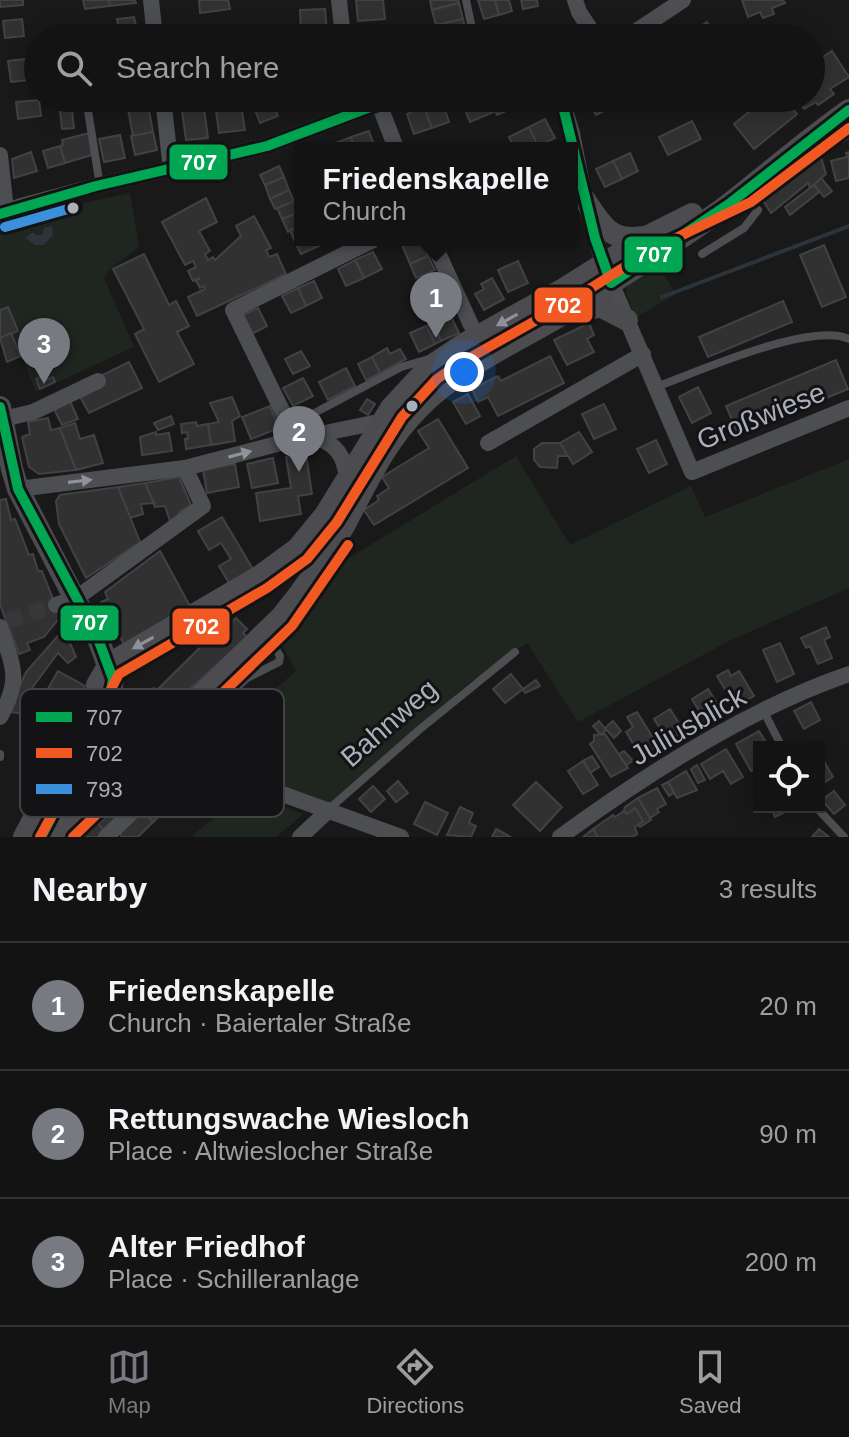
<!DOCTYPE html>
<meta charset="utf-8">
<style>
body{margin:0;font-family:Arial,sans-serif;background:#1c1c1c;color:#f1f3f6}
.controls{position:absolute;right:24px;bottom:24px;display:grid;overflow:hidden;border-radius:0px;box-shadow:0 4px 20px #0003}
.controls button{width:72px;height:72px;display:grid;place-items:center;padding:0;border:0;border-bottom:2px solid #323233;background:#131313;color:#f1f3f6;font:40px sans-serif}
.you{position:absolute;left:464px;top:372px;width:28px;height:28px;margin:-20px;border:6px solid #fff;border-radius:50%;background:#1a73e8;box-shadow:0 0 0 12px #1a73e833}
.badge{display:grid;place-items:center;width:52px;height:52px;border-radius:50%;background:#787a81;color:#fff;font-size:26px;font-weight:700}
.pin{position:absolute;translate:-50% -66px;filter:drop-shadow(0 2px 4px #0008)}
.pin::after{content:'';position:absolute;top:42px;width:28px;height:24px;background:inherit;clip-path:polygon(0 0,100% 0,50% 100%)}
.popup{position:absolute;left:294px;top:142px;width:284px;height:104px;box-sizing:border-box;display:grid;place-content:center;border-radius:0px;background:#131313;filter:drop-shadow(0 2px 6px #0005);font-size:26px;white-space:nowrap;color:#9d9ea0}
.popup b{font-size:30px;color:#f1f3f6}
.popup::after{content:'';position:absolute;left:50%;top:100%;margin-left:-16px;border:16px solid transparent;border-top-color:#131313}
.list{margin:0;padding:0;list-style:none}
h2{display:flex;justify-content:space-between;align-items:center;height:104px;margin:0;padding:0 32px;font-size:34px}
h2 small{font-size:26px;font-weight:400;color:#9d9ea0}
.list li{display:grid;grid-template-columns:52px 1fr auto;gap:24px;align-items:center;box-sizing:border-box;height:128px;padding:0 32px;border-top:2px solid #323233}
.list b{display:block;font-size:30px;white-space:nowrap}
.list p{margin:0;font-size:26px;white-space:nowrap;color:#9d9ea0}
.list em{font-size:26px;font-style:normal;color:#9d9ea0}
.icon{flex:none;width:44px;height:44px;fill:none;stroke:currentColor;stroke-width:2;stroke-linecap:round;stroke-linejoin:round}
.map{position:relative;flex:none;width:849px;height:837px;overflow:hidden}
.search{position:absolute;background:#131313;box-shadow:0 4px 20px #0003;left:24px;right:24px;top:24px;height:88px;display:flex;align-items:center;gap:20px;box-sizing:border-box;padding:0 28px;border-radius:44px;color:#9d9ea0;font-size:30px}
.sheet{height:488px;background:#131313}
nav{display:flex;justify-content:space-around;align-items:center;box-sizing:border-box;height:112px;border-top:2px solid #323233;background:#131313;font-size:22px;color:#9d9ea0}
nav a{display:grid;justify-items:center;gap:4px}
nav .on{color:#787a81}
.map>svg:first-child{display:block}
.green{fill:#1f2620}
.water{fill:#2c333a}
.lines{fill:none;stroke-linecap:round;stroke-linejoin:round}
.stream{stroke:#2c333a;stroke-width:4}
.building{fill:#313131;stroke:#414245;stroke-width:2}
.minor-tunnel{stroke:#363739;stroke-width:16;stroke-dasharray:16 8;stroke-linecap:butt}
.service{stroke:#4d4e52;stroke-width:8}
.minor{stroke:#4d4e52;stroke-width:16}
.secondary{stroke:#4c4c50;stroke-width:22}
.bus-1-casing{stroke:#131315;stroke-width:16}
.bus-2-casing{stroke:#131315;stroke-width:16}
.bus-3-casing{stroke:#131315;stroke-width:16}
.bus-1{stroke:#00a651;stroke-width:10}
.bus-2{stroke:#f25922;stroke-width:10}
.bus-3{stroke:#3a90db;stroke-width:10}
.oneway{fill:#8e919a}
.oneway2{fill:#8f929a}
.bus-dot{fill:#abafb9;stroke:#131315;stroke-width:3}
.labels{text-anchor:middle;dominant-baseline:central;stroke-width:6;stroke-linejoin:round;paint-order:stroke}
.street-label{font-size:28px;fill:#abafb9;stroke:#131315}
.key{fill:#131315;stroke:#414246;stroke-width:2}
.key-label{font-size:22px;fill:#abafb9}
.line-badge{stroke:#131315;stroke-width:3}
.badge-label{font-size:22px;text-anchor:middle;font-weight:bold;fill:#fff}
</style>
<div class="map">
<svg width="849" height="837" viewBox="0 0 849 837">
<rect width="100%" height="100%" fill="#191919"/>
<g class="green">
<path d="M130,193L139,247L109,270L104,278L134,347L36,392L13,334L18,331L9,307L0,310V228L24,216Z"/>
<path d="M655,261L676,294L635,318L626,292L627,283Z"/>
<path d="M516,456L570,545L691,486L705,517L849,459V588L731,640L578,722L527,643L467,684L338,806L229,767L206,748L248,705L253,708L296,671L278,638L339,564Z"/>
<path d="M244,792L303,814L276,837H191Z"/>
</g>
<path class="water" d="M52,226L53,235L44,245H35L25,238L33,232L36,235H42L44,228Z"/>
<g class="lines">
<path class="stream" d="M662,297L849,226"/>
</g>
<g class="building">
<path d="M0,0H23V5L0,7Z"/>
<path d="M83,0H109L110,6L85,9Z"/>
<path d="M109,0H135L136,3L110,6Z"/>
<path d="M199,0H228L230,9L200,13Z"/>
<path d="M356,0H383L385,19L358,21Z"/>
<path d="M430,0H458L459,3L432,10Z"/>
<path d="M478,0H495L499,15L484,19Z"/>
<path d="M495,0H509L512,11L499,15Z"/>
<path d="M521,0H537L538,6L523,9Z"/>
<path d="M742,0H783L785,3L772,8L774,14L763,18L760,12L748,17Z"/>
<path d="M459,3L463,19L436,25L432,10Z"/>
<path d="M325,9L327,32L301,33L300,10Z"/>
<path d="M134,17L139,38H109L108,26L118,25L117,19Z"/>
<path d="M22,19L24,36L5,38L3,21Z"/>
<path d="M463,19L467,35L439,38L436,25Z"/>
<path d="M707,22L718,38H683Z"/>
<path d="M224,26L225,38H203L202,28Z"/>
<path d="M832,51L849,77L830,89L834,94L818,105L816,102L804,109L797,98H811V65Z"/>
<path d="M34,58L37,79L11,82L8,61Z"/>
<path d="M181,98H203L204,108L182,111Z"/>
<path d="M262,98H271L278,116L260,123L252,102Z"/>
<path d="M284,98H304L306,104L288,110Z"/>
<path d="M460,98H490L496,111L470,122Z"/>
<path d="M490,98H506L511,109L497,115Z"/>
<path d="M587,98H610L614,106L596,115Z"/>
<path d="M610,98H627L628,100L614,106Z"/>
<path d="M766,98H784L797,114L754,149L734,124Z"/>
<path d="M240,99L245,130L219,133L215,103Z"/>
<path d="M39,100L41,116L18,119L16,102Z"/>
<path d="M147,100L153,132L133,136L127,104Z"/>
<path d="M71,101L74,128L62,129L59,103Z"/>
<path d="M442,101L449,122L432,128L424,107Z"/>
<path d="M424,107L432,128L414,134L407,114Z"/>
<path d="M204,108L208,138L186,140L182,111Z"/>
<path d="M545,119L555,138L538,146L529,127Z"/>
<path d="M692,121L701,139L668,155L659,137Z"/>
<path d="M529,127L538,146L514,148L509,137Z"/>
<path d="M369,131L375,148H354L351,137Z"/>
<path d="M153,132L157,150L135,155L131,136Z"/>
<path d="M89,133L92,155L65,163L60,146L63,145L62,140Z"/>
<path d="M120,135L125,158L104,162L99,139Z"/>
<path d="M351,137L354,148H334L333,144Z"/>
<path d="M60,146L65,163L48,168L43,151Z"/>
<path d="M31,152L37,171L14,178L12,159Z"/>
<path d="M849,152V178L836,181L831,161L847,157L846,153Z"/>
<path d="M630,153L638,171L622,179L613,161Z"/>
<path d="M820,154L826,174L810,188L808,183L771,213L758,193L802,158L806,163Z"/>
<path d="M613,161L622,179L605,187L596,169Z"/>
<path d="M279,166L284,177L265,185L260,175Z"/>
<path d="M284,177L289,190L270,199L265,185Z"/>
<path d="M821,178L832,191L824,197L814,185Z"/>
<path d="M814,185L819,192L790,215L785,207Z"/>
<path d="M289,190L294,201L275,209L270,199Z"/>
<path d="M206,198L217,222L199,231L210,251L205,254L208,260L213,257L215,260L241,236L236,226L254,216L271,248L266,250L269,257L277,254L286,274L197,316L188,297L205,289L204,286L200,288L196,281L200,278L193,281L188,271L196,267L193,261L185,265L162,222Z"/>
<path d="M297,200L300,212L282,219L277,208Z"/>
<path d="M300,212V226L288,232L282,219Z"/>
<path d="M300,226L301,240L295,242L290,230Z"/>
<path d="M301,240H316L319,246L301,254L295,242Z"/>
<path d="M400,240H422L428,256L410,264Z"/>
<path d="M824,245L846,297L822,307L800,255Z"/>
<path d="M373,252L382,269L364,278L355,260Z"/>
<path d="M144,254L169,305L176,301L189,326L177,332L194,364L159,382L135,334L144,329L113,269Z"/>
<path d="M428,256L435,270L416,278L410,264Z"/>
<path d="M355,260L364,278L346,286L338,269Z"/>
<path d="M518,261L528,283L508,292L498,270Z"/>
<path d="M492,278L504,299L484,310L475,294L484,289L481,284Z"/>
<path d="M314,281L322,298L306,306L298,288Z"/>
<path d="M298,288L306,306L291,313L282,296Z"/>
<path d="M783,301L792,322L708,357L699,337Z"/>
<path d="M8,307L18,331L0,338V310Z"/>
<path d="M258,308L267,326L252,334L243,315Z"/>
<path d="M450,314L459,333L441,341L437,332L431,335L426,326Z"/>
<path d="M589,323L594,335L587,339L594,352L567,365L554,340Z"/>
<path d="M426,326L435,344L419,352L410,333Z"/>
<path d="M437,332L441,341L435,344L431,335Z"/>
<path d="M11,333L21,356L7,362L0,338Z"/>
<path d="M387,348L390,354L400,349L406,359L380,373L372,357Z"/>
<path d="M301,351L310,366L293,374L285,359Z"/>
<path d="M550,356L564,383L498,416L488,397L478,402L472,389L498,376L501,381Z"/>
<path d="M372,357L380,373L366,380L358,364Z"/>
<path d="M836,360L848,389L738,434L726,406Z"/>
<path d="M129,362L142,388L89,413L78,393L100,376Z"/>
<path d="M346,368L355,386L328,400L319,382Z"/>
<path d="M41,376L43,381L53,377L55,382L40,389L36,379Z"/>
<path d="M303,378L313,396L293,406L283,388Z"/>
<path d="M698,387L711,413L692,423L679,397Z"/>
<path d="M468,394L480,416L466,424L453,402Z"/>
<path d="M232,397L240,416L232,421L235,441L211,445L208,424L219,422L210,403Z"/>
<path d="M367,399L375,404L368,415L360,410Z"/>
<path d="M70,401L78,419L62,425L54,409Z"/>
<path d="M604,404L616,429L594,439L582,414Z"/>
<path d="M270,406L279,428L251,439L242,417Z"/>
<path d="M171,416L174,424L158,430L154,423Z"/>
<path d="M48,418L51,430L60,428L76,470L39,474L29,467L22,437L30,434L28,422Z"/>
<path d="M438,419L468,468L374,525L364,510L379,500L377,496L389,488L382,477L429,448L418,431Z"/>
<path d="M196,422L197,426L208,424L211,445L186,449L185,439H188L187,432L182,433L181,424Z"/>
<path d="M75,423L80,439L94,435L103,463L76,470L60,428Z"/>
<path d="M156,432V435L169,433L172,451L142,455L140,437Z"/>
<path d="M579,432L592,452L573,464L560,443Z"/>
<path d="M656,440L667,464L649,473L637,449Z"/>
<path d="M542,443H560L568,456H558L557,468L540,467L534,460V449Z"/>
<path d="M306,454L312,494L298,496L301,514L260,521L256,493L291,488L286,457Z"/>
<path d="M273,458L278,483L252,488L247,464Z"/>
<path d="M235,464L239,487L207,493L203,470Z"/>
<path d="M179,477L191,505L179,512L180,517L170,521L165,506L155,507L145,483Z"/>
<path d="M145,483L154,503L141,504L143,514L130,518L118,487Z"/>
<path d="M118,487L140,542L86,578L59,524L56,501L60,495Z"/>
<path d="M6,499L11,520L15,519L29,555L33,554L38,571H42L60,617L44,637L27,643L30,650L19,654L0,605V500Z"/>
<path d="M222,517L254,571L230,585L219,566L231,559L221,543L209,550L198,531Z"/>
<path d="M160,551L190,606L124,644L101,602L108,599L105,592Z"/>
<path d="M236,618L247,629L243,633L247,637L140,735L122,716L146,691L148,693L154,688L156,691L229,619L232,622Z"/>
<path d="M826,627L830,637L824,640L832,658L818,664L810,646L806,648L801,638Z"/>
<path d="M64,629L76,657L68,663L58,653L26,696L19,713L8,712L26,672Z"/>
<path d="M780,643L794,674L777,682L763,650Z"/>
<path d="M728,670L731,676L739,671L754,696L735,707L717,676Z"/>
<path d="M58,671L85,686L52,745L25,729Z"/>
<path d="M511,674L523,689L505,703L493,689Z"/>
<path d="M536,680L540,686L525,693L523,689Z"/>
<path d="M708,689L722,711L705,721L692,699Z"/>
<path d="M811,702L820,720L804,729L794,711Z"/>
<path d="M670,709L684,731L668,741L654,719Z"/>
<path d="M637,712L658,746L641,757L626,732L633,727L627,717Z"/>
<path d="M599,721L606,730L601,735L593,726Z"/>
<path d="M613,721L621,731L614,738L605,728Z"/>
<path d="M176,728L194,747L185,755L167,736Z"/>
<path d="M759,731L769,747H759V767L751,771L736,744Z"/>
<path d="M605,734L628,768L611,777L590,744L594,741V735Z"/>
<path d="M659,734L666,746L660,749L653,738Z"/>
<path d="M167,736L185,755L162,777L144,757L147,755L152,760L163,750L158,745Z"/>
<path d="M726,749L743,777L731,784L723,771L710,779L701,764Z"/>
<path d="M624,751L633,761L626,765L619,754Z"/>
<path d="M592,756L599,767L590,773L583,761Z"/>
<path d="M821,756L833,777L825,782L822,779L819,781Z"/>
<path d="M144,757L162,777L141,796L123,777L129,771L137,779L144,772L136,764Z"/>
<path d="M583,761L598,785L583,794L568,771Z"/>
<path d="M189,763L205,783L189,796L172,779Z"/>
<path d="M697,765L705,780L698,783L691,769Z"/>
<path d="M686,771L697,790L677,798L668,782Z"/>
<path d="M123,777L141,796L130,807L118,794L123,790L118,784Z"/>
<path d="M172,779L190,798L173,814L155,795Z"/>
<path d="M398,781L408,793L396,802L387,791Z"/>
<path d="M536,782L562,807L540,831L513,805Z"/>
<path d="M668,782L674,793L669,796L662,785Z"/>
<path d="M373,786L385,799L371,812L359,799Z"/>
<path d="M657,788L666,804L657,809L659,812L650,818L638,798Z"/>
<path d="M834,791L845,805L834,814L822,800Z"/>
<path d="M118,794L130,807L105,831L98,824L107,815L103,810Z"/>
<path d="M155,795L168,808L153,822L140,809Z"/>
<path d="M638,798L651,820L640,827L638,825L643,821L635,808L627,814L624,811L625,807Z"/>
<path d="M425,802L448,813L437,835L414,824Z"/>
<path d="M460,807L473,813L469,823L476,826L471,837L447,835Z"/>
<path d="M770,807H795L775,817Z"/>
<path d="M635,808L643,821L635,827L637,834L632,837H598L593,829L613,815L615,817L624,811L627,814Z"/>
<path d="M140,809L153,822L138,837H122L117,831Z"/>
<path d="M87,812L105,831L99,837H68L81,825L77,821Z"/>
<path d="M496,829L511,837H492Z"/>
<path d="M593,829L598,837H583Z"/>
<path d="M819,829L829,837H812Z"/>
</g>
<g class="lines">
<path class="minor-tunnel" d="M7,621L56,605"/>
<g class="service">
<path d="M466,0L474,38"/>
<path d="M86,98L100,186"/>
<path d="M832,124L841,139L849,134"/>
<path d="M702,254L744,228L758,210"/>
<path d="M656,387C697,372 811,321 849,339"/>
<path d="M290,426L401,367L429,359"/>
<path d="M764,712L782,747"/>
<path d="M196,751L210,737L216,716L236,688L247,678L279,662L280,656L274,646L259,645"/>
<path d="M0,754V757"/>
<path d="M816,807L844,837"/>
<path d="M329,809L419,730L515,652"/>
</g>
<g class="minor">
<path d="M151,0L155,38"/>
<path d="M339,0L343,38"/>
<path d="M575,0L579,12L596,38"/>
<path d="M626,38L683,0"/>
<path d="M163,98L171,170"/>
<path d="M561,98L572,133L585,200L603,264L692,472L849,408"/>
<path d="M379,104L396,148"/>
<path d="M0,155L6,210"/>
<path d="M0,214L21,206L96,186L267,146L394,98"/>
<path d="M432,240L471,325"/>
<path d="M3,419L33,412L98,381"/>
<path d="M312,437C336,442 345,456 347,480"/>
<path d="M296,439L233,310L373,240"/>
<path d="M488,443L643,354"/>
<path d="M18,489L185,468L296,439L383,421"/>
<path d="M56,605L75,599L203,506L185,468"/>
<path d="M0,627C13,667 22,678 0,717"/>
<path d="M106,837L196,751L227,774L401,837"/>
<path d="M300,837L329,810"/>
<path d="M560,837C645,775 749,708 849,674"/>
</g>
<g class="secondary">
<path d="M585,200C603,227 610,242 645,237"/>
<path d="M573,314L600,306L627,320"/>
<path d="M0,407L12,469L18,489L75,599L97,636L113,679L109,706L41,837"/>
<path d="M97,685L109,664L260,576L298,548L325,515L391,408L428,368L462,345L565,288L646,237L692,214"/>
<path d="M96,717C100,750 127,757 151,736"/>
<path d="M24,837L42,803"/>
<path d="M52,837L136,759L282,616C305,588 326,557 344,526C366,485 386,440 419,408C466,360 532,336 587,299C634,268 684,238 729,204C769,173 807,139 849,110"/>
</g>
<g class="bus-1-casing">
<g id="bus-1">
<path d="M561,98L595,238L611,283L729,204L849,110"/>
<path d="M0,214L96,186L267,146L394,98"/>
<path d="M0,407L18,489L97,636L113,679L109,706L41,837"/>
</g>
</g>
<g class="bus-2-casing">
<g id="bus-2">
<path d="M40,837L107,715L111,689L119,674L267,588L307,559L337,522L402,417L437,379L457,365L572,300L653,249L751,202L849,128"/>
<path d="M73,837L292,626L348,545"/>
</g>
</g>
<g class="bus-3-casing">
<path id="bus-3" d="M5,227L75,207"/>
</g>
<use href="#bus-1" class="bus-1"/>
<use href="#bus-2" class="bus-2"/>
<use href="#bus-3" class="bus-3"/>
</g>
<defs><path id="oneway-solid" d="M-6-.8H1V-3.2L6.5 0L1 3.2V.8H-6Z" transform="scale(2)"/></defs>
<g class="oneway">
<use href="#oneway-solid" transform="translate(507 320) rotate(151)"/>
<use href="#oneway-solid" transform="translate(143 643) rotate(151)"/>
</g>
<g class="oneway2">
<use href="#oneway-solid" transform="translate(240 454) rotate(-15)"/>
<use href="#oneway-solid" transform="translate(80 481) rotate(-7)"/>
</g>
<g class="bus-dot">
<circle cx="73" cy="208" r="7"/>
<circle cx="412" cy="406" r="7"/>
</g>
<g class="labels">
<g class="street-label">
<text transform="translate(761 416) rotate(-22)">Großwiese</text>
<text transform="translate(389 723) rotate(-41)">Bahnweg</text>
<text transform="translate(688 726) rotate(-30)">Juliusblick</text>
</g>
</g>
<rect x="20" y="689" width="264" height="128" rx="12" class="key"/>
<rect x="36" y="712" width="36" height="10" fill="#00a651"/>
<rect x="36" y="748" width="36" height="10" fill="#f25922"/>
<rect x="36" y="784" width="36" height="10" fill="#3a90db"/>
<g class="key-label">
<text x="86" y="725">707</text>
<text x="86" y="761">702</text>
<text x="86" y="797">793</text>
</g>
<g class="line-badge">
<rect x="168" y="143" width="61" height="38" rx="8" fill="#00a651"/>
<rect x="623" y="235" width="61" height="39" rx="8" fill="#00a651"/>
<rect x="533" y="286" width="61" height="38" rx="8" fill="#f25922"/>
<rect x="59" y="604" width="61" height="38" rx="8" fill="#00a651"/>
<rect x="171" y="607" width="60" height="39" rx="8" fill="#f25922"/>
</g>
<g class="badge-label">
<text x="199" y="170">707</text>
<text x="654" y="262">707</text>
<text x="563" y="313">702</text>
<text x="90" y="630">707</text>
<text x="201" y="634">702</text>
</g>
</svg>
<div class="controls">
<button><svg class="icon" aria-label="locate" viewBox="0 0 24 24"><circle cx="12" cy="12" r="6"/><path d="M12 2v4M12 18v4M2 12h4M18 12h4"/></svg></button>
</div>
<div class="you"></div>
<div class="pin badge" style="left:436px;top:338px">1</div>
<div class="popup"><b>Friedenskapelle</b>Church</div>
<div class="pin badge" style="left:299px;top:472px">2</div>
<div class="pin badge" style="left:44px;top:384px">3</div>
<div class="search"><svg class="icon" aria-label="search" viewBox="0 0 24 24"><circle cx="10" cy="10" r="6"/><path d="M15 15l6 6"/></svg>Search here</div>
</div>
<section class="sheet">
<h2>Nearby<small>3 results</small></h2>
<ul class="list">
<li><span class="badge">1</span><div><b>Friedenskapelle</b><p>Church · Baiertaler Straße</p></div><em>20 m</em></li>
<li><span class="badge">2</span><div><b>Rettungswache Wiesloch</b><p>Place · Altwieslocher Straße</p></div><em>90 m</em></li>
<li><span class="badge">3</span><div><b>Alter Friedhof</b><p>Place · Schilleranlage</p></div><em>200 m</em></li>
</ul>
</section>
<nav>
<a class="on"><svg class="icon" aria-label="map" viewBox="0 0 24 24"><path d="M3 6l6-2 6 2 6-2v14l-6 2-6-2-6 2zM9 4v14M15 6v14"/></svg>Map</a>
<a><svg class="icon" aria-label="directions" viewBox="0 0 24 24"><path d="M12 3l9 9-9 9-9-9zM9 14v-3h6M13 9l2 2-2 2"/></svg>Directions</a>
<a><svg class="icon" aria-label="saved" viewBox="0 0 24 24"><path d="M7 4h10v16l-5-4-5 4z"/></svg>Saved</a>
</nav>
